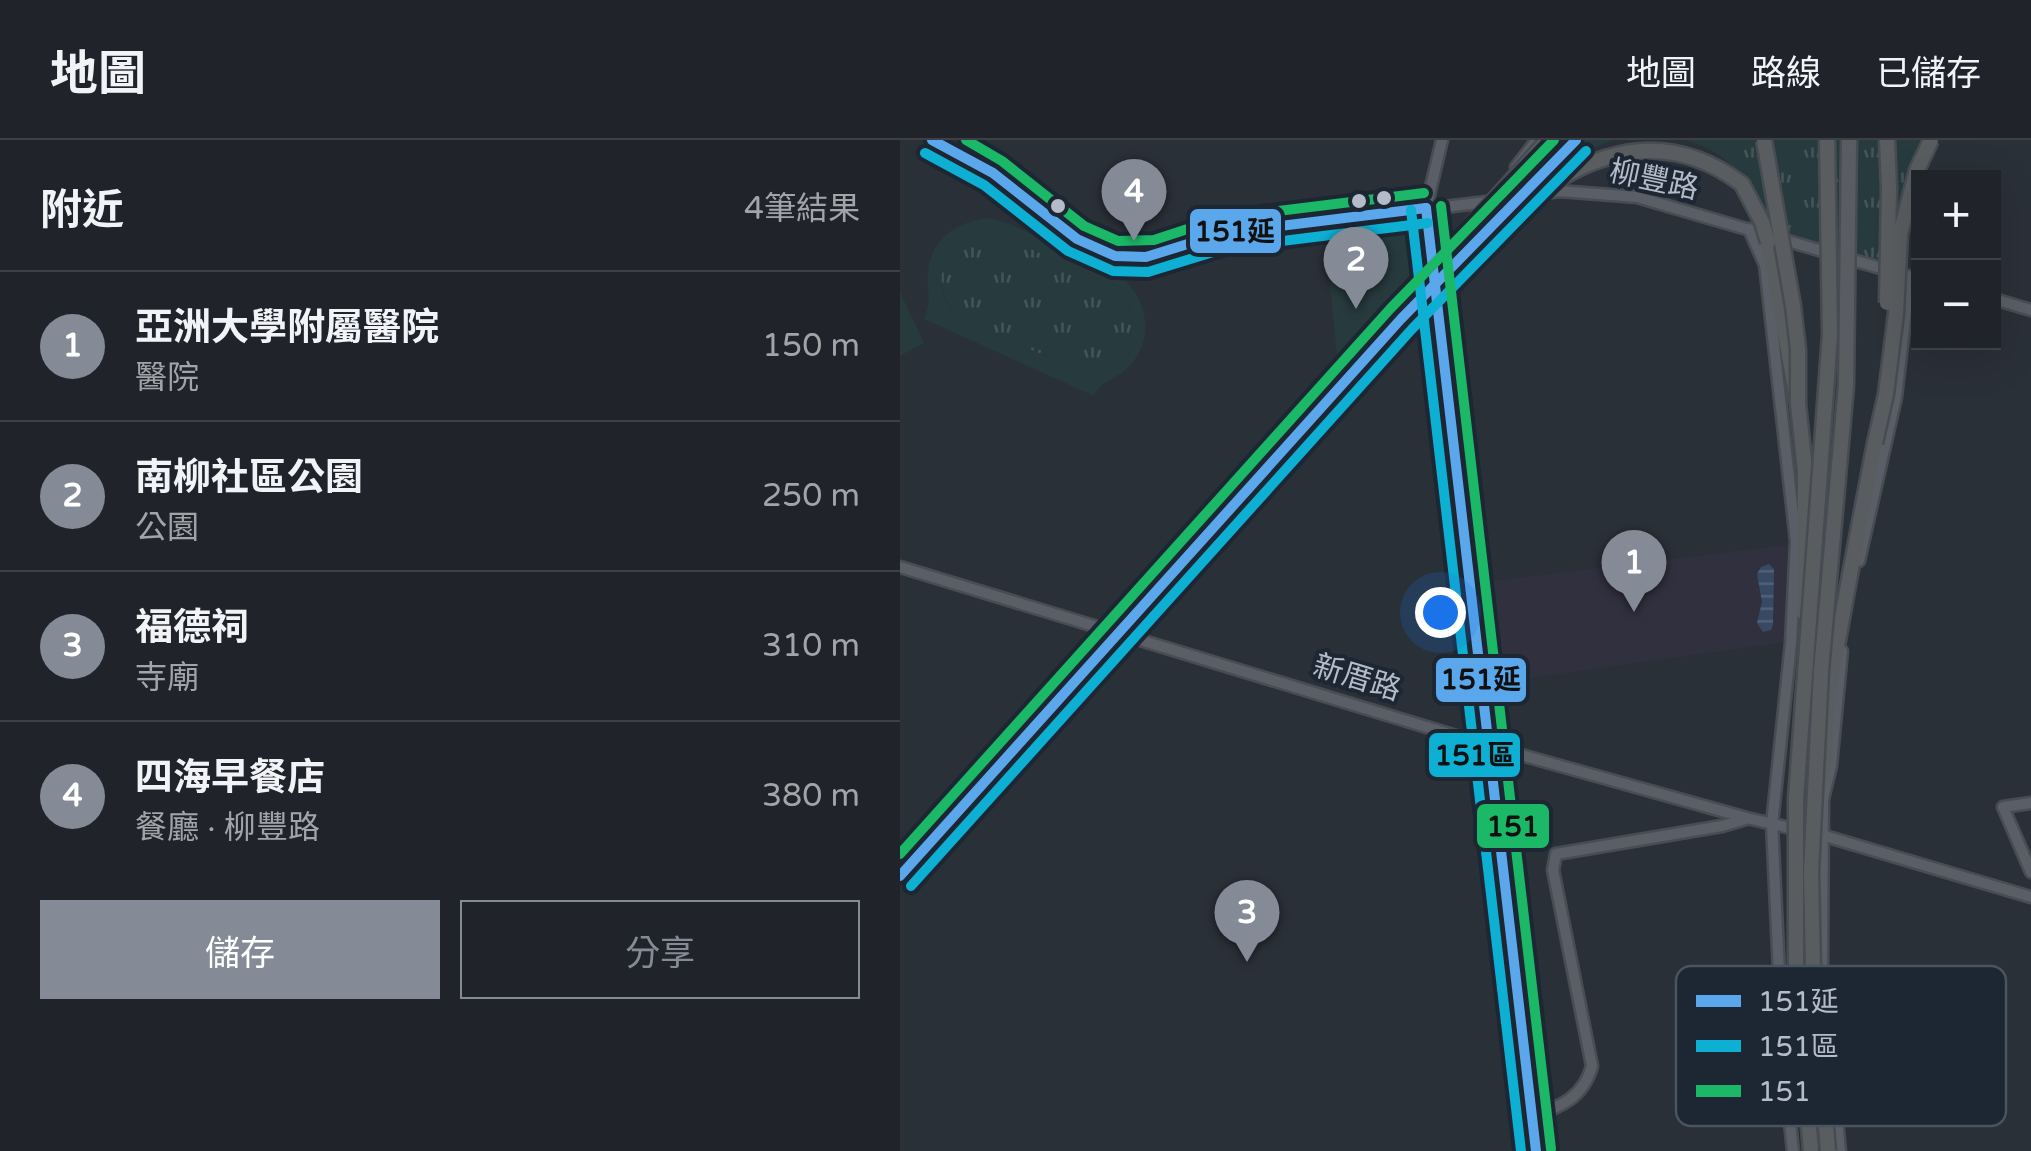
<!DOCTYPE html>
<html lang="zh-TW">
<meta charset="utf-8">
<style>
body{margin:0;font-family:"Varela Round","Noto Sans TC",sans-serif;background:#282c32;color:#f1f3f6}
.controls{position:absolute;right:30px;top:30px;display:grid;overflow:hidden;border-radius:0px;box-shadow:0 10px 40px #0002}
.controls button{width:90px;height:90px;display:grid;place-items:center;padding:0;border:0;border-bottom:2px solid #3d4147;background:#20242a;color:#f1f3f6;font:50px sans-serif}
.you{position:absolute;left:540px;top:472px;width:35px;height:35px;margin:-25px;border:8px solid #fff;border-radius:50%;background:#1a73e8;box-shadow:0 0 0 15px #1a73e833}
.badge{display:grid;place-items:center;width:65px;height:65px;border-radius:50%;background:#848b96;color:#fff;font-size:32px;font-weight:700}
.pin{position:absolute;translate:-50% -82px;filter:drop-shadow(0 2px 5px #0008)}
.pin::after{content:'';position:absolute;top:52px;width:35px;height:30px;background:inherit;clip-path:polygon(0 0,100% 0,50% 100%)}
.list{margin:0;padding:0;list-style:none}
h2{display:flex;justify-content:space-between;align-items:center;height:130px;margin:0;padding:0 40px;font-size:42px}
h2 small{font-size:32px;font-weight:400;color:#a2a4a8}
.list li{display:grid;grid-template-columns:65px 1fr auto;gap:30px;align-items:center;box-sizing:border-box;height:150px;padding:0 40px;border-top:2px solid #3d4147}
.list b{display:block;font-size:38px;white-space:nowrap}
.list p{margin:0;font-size:32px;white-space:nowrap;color:#a2a4a8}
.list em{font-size:32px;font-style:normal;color:#a2a4a8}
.actions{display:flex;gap:20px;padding:30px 40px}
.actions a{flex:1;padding:22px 0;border:2px solid #848b96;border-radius:0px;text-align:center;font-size:35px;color:#848b96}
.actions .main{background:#848b96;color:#fff}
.map{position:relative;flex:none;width:1131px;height:1011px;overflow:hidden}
header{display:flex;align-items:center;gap:60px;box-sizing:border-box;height:140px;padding:0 50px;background:#20242a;border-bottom:2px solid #3d4147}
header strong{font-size:48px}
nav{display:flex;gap:55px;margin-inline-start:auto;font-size:35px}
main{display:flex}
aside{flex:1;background:#20242a}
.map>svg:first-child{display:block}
.medical{fill:#31303e}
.grass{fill:url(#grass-tufts)}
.park{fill:#273a3e;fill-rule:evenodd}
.water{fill:url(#water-rules)}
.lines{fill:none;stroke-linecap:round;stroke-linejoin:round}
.minor-casing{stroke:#484c53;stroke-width:15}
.highway-casing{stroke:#474c53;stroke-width:19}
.minor{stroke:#5a5e66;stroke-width:10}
.highway{stroke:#5a5d60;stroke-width:14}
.highway-bridge-casing{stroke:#474c53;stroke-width:19;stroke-linecap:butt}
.highway-bridge{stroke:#5a5d60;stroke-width:14}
.bus-1-casing{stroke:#1d2633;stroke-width:18}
.bus-2-casing{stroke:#1d2633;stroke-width:18}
.bus-3-casing{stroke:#1d2633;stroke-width:18}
.bus-1{stroke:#5aa8eb;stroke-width:10}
.bus-2{stroke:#0dafd3;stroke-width:10}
.bus-3{stroke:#1ab867;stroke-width:10}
.bus-dot{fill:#b4bcc9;stroke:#1d2633;stroke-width:4}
.labels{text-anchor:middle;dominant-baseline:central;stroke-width:8;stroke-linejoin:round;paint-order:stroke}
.street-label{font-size:30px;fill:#b4bcc9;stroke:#1d2633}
.key{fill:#1d2633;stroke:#4a5360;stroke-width:2.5}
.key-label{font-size:28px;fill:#b4bcc9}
.line-badge{stroke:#1d2633;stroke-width:4}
.pale-badge-label{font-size:28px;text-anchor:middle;font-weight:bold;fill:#111}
</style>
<header>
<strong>地圖</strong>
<nav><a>地圖</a><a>路線</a><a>已儲存</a></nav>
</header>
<main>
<aside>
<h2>附近<small>4筆結果</small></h2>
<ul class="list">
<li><span class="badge">1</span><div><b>亞洲大學附屬醫院</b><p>醫院</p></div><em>150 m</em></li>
<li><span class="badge">2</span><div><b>南柳社區公園</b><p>公園</p></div><em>250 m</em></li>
<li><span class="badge">3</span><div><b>福德祠</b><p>寺廟</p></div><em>310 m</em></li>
<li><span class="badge">4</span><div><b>四海早餐店</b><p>餐廳 · 柳豐路</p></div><em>380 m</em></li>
</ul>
<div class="actions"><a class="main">儲存</a><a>分享</a></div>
</aside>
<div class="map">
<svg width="1131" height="1011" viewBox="0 0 1131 1011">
<defs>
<pattern id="grass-tufts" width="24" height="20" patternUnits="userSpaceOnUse" patternTransform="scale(2.5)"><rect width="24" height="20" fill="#273a3e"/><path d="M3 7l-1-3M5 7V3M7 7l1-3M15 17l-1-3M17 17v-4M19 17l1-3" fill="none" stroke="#445559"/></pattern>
<pattern id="water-rules" width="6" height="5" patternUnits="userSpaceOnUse" patternTransform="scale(2.5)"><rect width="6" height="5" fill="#384963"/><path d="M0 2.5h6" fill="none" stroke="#526178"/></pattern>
</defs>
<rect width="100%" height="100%" fill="#2a3038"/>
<path class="medical" d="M895,404L887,502L587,544L575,443Z"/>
<g class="grass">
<path d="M648,0L654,5L659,0H713L671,16L635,50L599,51Z"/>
<path d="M785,0H1020C999,47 997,76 994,127L870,91C848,46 837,14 785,0Z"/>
<path d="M86,94L103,97L214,145C244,171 236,229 190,230C176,230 74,188 61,178C46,167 39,149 42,131C45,109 65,98 86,94Z"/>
</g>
<g class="park">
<path d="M89,78L110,84L221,136C250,162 256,205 223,232C211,241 201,241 194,256L24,179C33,159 26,152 28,132C30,99 59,81 89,78ZM86,94L103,97L214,145C244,171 236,229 189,230C176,230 74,187 61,178C45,167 39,149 42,131C45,109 66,98 86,94Z"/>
<path d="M462,81L465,92L519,86L523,122L437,215L424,87Z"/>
<path d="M0,152L24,203L0,216Z"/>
</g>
<path class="water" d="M869,424L874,429L873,485L871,490L863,492L857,483L862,462L857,434L861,427Z"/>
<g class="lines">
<g class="minor-casing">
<g id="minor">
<path d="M32,0C52,10 74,20 93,33C135,62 179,119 235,118C266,117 293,99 323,93L595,61"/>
<path d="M542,0L526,68L528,109L636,1011"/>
<path d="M616,27L637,0"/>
<path d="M617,57L659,51L737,57L1018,139"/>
<path d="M849,89L865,125L896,401L891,503L872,684L883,917L893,1011"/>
<path d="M1094,159L1131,170"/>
<path d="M959,421L996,257L1010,137"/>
<path d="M0,427L589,606L847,678L925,696L1131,757"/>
<path d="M1131,663L1103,667L1131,732"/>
<path d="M633,975C661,968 684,956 692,926L653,730L656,714L822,686L846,679"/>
<path d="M940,1011L922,830L923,659L931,626L942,511"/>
</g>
</g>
<g class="highway-casing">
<g id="highway">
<path d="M987,0L989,48"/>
<path d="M659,39C723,1 784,0 842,44"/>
<path d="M627,47L676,0"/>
<path d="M868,102L898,264L905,330L904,473"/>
<path d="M437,250L501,179"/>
<path d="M917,651C928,619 924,585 929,552C943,469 959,386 975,303"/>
</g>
</g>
<use href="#minor" class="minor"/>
<use href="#highway" class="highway"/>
<g class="highway-bridge-casing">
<g id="highway-bridge">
<path d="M864,0L893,166L898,209V264"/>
<path d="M842,44L862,82L868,102"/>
<path d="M543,135L627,47"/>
<path d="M987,163L989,48"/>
<path d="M501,179L519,170L659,39"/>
<path d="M975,303L986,254L996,174L1000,94L1017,30L1031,0"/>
<path d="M0,723L648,0"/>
<path d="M911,1011L896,835V658L930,195L927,0"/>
<path d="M928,1011L913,829L911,732L921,531L946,246L949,0"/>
</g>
</g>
<use href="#highway-bridge" class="highway-bridge"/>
<g class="bus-1-casing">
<g id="bus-1">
<path d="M32,0L93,33L177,99L215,116L246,117L323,93L526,68"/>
<path d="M526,68L636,1011"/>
<path d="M0,736L501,179L676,0"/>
</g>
</g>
<g class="bus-2-casing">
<g id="bus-2">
<path d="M25,13L84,45L168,111L213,131L248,132L326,108L528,83"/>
<path d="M511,70L621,1011"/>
<path d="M11,746L512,189L686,11"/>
</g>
</g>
<g class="bus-3-casing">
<g id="bus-3">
<path d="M66,0L102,21L184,86L218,101L254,100L321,78L524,53"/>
<path d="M541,66L651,1009"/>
<path d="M0,714L490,169L654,0"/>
</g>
</g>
<use href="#bus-1" class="bus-1"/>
<use href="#bus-2" class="bus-2"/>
<use href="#bus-3" class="bus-3"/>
</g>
<g class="bus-dot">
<circle cx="484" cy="58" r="9"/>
<circle cx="459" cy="61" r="9"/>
<circle cx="158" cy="66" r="9"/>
</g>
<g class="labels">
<g class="street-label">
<text transform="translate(754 40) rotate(12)">柳豐路</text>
<text transform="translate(457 538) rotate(17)">新厝路</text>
</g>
</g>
<rect x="776" y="826" width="330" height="160" rx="15" class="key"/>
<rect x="796" y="855" width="45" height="12" fill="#5aa8eb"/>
<rect x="796" y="900" width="45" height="12" fill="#0dafd3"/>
<rect x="796" y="945" width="45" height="12" fill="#1ab867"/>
<g class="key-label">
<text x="858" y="871">151延</text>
<text x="858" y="916">151區</text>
<text x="858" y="961">151</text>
</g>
<g class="line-badge">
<rect x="288" y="67" width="95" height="48" rx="10" fill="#5aa8eb"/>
<rect x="534" y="516" width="94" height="48" rx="10" fill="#5aa8eb"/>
<rect x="527" y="591" width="95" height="48" rx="10" fill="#0dafd3"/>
<rect x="575" y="662" width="76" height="48" rx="10" fill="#1ab867"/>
</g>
<g class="pale-badge-label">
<text x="335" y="101">151延</text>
<text x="581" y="549">151延</text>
<text x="575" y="625">151區</text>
<text x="613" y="696">151</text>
</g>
</svg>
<div class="controls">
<button>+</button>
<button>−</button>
</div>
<div class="you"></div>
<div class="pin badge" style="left:734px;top:472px">1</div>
<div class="pin badge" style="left:456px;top:169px">2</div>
<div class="pin badge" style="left:347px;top:822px">3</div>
<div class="pin badge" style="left:234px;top:101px">4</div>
</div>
</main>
